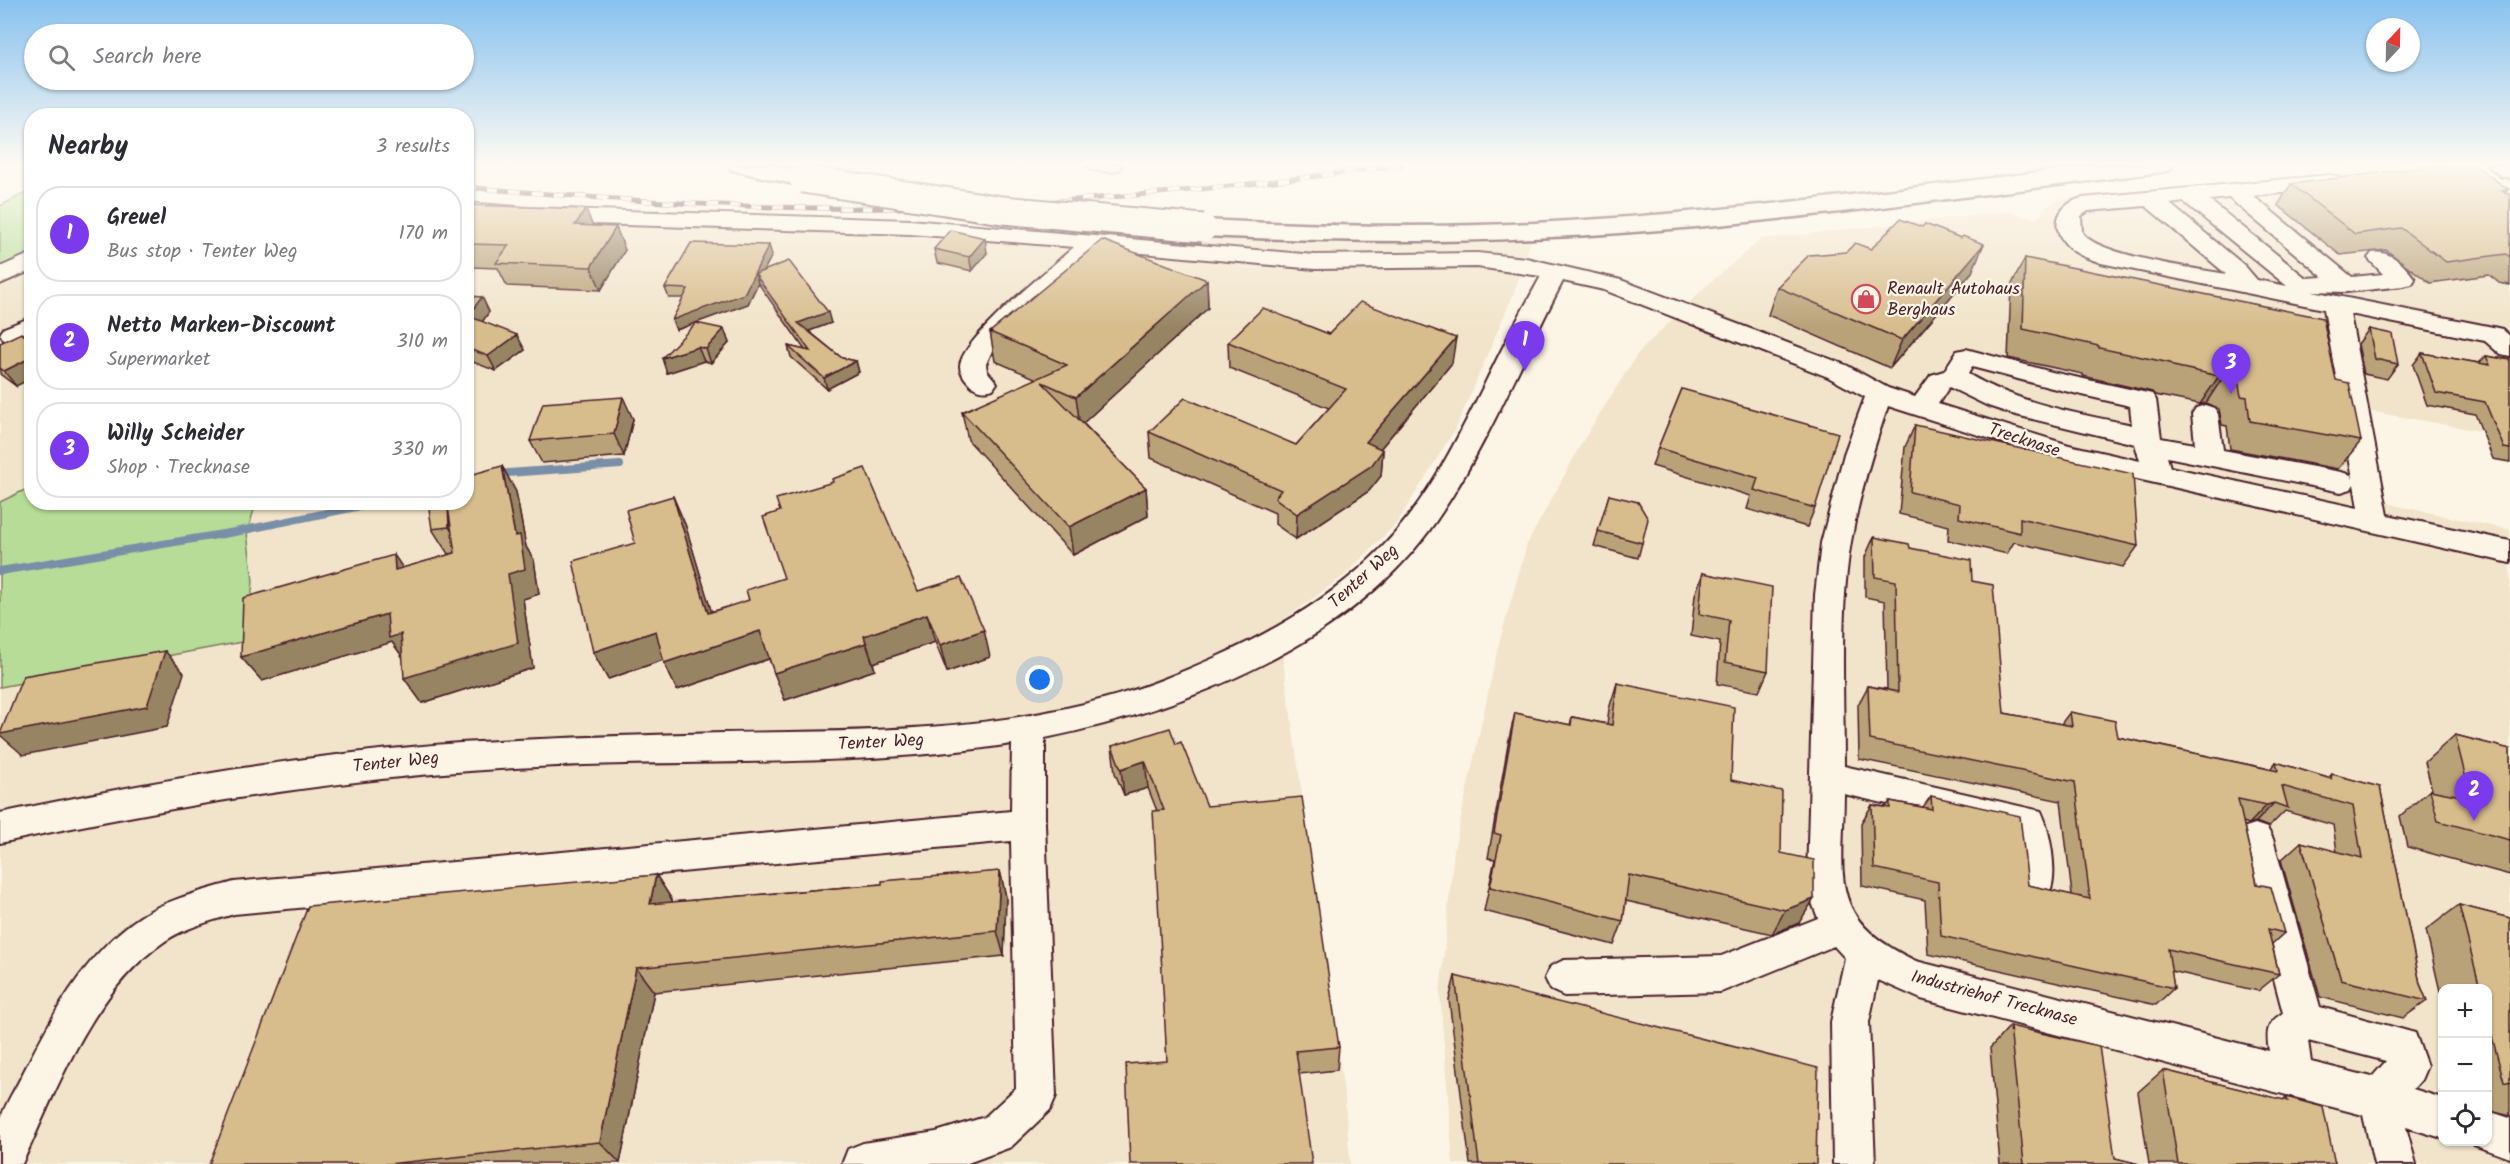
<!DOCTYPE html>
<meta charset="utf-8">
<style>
body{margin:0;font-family:Kalam,sans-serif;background:#f2f2f3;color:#2b2b33}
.controls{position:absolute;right:18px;bottom:18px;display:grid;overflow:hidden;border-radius:12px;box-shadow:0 2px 4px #0004}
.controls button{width:54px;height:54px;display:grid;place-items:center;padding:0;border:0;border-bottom:2px solid #e1e1e2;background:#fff;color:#2b2b33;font:30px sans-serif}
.compass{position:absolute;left:2366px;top:18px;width:54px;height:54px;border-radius:50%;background:#fff;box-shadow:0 2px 4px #0004;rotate:22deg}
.you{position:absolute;left:1040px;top:680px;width:21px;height:21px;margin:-15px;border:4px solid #fff;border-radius:50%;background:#1a73e8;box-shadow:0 0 0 9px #1a73e833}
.badge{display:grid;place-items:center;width:39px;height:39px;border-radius:50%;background:#7c3aed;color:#fff;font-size:20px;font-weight:700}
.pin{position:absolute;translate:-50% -50px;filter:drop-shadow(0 2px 3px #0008)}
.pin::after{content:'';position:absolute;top:32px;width:21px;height:18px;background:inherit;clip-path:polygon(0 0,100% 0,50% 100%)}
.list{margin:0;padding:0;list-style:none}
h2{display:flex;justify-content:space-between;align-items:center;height:78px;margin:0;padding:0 24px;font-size:26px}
h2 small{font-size:20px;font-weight:400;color:#7c7c81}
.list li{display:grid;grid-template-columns:39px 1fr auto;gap:18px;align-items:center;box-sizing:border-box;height:96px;margin:0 12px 12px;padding:0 12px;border:2px solid #e1e1e2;border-radius:24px}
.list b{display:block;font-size:22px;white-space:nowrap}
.list p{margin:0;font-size:20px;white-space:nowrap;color:#7c7c81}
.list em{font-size:20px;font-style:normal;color:#7c7c81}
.icon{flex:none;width:33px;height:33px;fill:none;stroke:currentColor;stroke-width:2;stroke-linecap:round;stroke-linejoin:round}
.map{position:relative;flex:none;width:2510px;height:1164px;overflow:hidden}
.search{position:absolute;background:#fff;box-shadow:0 2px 4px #0004;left:24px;top:24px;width:450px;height:66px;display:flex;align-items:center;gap:15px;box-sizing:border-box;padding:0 21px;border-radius:33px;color:#7c7c81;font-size:22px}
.panel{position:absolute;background:#fff;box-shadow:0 2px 4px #0004;left:24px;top:108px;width:450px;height:402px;border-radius:24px}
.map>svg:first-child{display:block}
.built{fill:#f1e4ca;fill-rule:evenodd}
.green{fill:#b7dc97;stroke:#807e61;stroke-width:1.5}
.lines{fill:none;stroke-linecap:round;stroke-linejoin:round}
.stream{stroke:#798ea7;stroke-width:8}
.minor-casing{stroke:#4a1f2b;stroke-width:4}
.major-casing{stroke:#4a1f2b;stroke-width:5}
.minor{fill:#fcf5e5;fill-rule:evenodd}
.major{fill:#fcf5e5;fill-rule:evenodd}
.rail-casing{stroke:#4a1f2b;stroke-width:5}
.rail{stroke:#fcf5e5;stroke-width:4;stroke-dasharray:11;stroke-linecap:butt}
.major-bridge-casing{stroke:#4a1f2b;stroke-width:31;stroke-linecap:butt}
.major-bridge{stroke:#fcf5e5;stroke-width:27}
.wall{fill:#b9a278;stroke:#4a1f2b;stroke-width:1.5}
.shaded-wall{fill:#968462;stroke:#4a1f2b;stroke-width:1.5}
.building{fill:#d7bc8c;stroke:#4a1f2b;stroke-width:1.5}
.labels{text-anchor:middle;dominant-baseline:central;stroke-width:4.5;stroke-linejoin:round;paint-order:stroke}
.poi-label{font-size:18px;fill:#4a1f2b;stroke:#fcf5e5;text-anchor:start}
.street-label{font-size:18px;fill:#4a1f2b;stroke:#fcf5e5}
</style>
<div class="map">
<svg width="2510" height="1164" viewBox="0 0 2510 1164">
<rect width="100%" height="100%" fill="#fcf5e5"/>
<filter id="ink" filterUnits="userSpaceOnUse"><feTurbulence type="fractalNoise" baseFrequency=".0167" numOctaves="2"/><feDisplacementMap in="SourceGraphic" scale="12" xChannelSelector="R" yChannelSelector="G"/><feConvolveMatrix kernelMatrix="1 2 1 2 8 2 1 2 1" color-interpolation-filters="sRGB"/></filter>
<g filter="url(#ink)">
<g class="built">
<path d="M2364,165H2464L2502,185L2510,193V390L2460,381L2480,431L2368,411L2387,502L2398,506L2510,530V1164H1453L1440,994L1454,850L1498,647L1527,544L1584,439L1638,353L1704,288L1761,239L2011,211L2036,219L2048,205L2060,199L2264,180ZM2442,988H2488V1142H2442Z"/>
<path d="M467,215L617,224L906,235L1052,247L1145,239H1423L1533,233L1513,295L1456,428L1397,523L1344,576L1278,624L1345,1100L1350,1164H0V687L247,641L253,581L247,533L256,503L466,502Z"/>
<path d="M31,256V487L0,502V272Z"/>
</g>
<g class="green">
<path d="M31,190V256L0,272V206Z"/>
<path d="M31,487L32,502L256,503L247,533L253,581L247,641L0,687V502Z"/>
</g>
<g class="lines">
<g class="stream">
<path d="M495,474L620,465"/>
<path d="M0,571L235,532L380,502"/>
</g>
<g class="minor-casing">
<g id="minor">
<path d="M1088,165H1122L1119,170L1111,172L1091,170Z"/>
<path d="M2331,175L2339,177L2342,182L2339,187L2253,196L2352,277L2383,274L2368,258L2372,253C2389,249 2405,265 2415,279L2412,284L2403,286L2347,292L2312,291L2493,327L2502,329L2510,336V357L2501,355L2485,341L2350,314L2388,515L2510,541V563L2066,463L1888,406C1873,450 1859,496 1851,542C1839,611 1844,695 1844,766L2041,811C2050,830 2058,873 2050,891L2037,896L2024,891L2019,880L2013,833L1844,794C1843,880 1827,919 1916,961L2269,1051C2266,1033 2266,1023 2283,1013L2237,839L2243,828L2255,824L2267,828L2273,839L2320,1007L2415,1033L2427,1066L2421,1080L2413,1089L2442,1098V1138L2406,1127L2416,1164H2374L2363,1115L1921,999L1878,980L1869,1022L1875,1164H1833L1831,1022L1845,958L1834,946L1721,992L1564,996L1551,990L1545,978L1551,966L1564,960L1721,956L1818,918L1811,900L1807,880L1815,595L1821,543L1844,454L1865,397L1828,377L1604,290L1563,281C1521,361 1487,447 1436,521C1351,644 1187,709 1045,738V824L1056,1096L1050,1110L1011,1147L965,1164H842L848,1149L863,1143L936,1132L985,1117L1016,1088L1011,841L234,914C211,921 186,927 165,941C92,991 58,1087 22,1164H0C0,1151 0,1136 0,1123C2,1109 13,1093 19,1081C49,1022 82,955 140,917C167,899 203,891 234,882L1011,811L1012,744C856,768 695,759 537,767C355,775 178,805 0,843V813C152,781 305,754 460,743C548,738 636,735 723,733C851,731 983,733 1107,698C1144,688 1180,673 1214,658C1271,633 1324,602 1369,560C1428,506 1461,431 1496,361C1510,332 1526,304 1541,276L1477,267L1315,269L1099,249L1016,326L990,355L986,364L987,371L997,383L993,389C983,392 976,391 969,383C965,379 960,372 960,366C960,340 1053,266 1074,247L910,234L529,222L466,217V203L529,208L910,220L1315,255L1477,253L1526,258L1621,280L1846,365L1888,388L1915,397L1931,375L1944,371L1957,351L1966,349L2052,372L2152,394L2156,400L2161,438L2195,444L2192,414L2196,408L2205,405L2214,408L2218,414L2223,450L2341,472L2351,475L2353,479L2324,309L2101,263C2091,259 2078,256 2070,248C2049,230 2055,205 2082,198ZM2229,198L2323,277L2306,278L2209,200ZM2184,202L2287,286L2257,280L2245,266L2170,204ZM2146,206L2226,274C2198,269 2094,255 2082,232L2081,216L2088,211ZM1972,367L2052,388L2130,406L2132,425C2076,413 2019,404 1968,374ZM1949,387L1988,406L2012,414L2135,444L2140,461L2069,445L1938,404ZM2167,457L2341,492L2351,489L2354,484L2358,508L2170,467ZM2308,1041L2386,1061L2372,1077L2311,1062Z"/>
<path d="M32,253V270L0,284V267Z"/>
<path d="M32,317V335L13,342L4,340L0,334L4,328Z"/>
<path d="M2488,1111L2510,1118V1158L2474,1145L2472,1142H2488Z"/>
</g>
</g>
<g class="major-casing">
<g id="major">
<path d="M729,165H774L812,174L815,179L812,184L803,186L732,170Z"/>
<path d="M2099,165H2173L2170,170L2161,172C1958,197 1755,227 1551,237C1435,244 1319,241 1203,236L1194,233L1190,228L1194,223L1203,220C1319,226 1436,229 1552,222C1735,212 1917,187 2099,165Z"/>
<path d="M2488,165H2510V178L2501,176Z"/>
</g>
</g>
<use href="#minor" class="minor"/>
<use href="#major" class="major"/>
<g class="rail-casing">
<path id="rail" d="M466,187C622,201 779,212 937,207C1092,202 1247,186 1401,165"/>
</g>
<use href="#rail" class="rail"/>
<g class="major-bridge-casing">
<path id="major-bridge" d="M803,179L1002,210L1203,228"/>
</g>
<use href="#major-bridge" class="major-bridge"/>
</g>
<g class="wall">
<path d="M2291,184L2508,189L2505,192L2510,195V285L2499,283L2489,275L2430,283L2386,250L2340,255L2278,205Z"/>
<path d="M466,205L593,226L625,250L601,290L507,286L498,268L472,267L466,255Z"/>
<path d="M934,249L987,253L972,271L937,263Z"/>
<path d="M1871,249L1972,272L1890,368L1768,315L1777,287L1846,252Z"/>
<path d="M772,255L764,270L831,323L809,331L842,358L856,361L859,372L827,389L791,357L788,346L805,350L758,283L748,304L676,330L684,298H669L665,288Z"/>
<path d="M2025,258L2336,380L2361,441L2338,469L2230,449L2227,426L2222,425L2219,409L2206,403L2200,404L2155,395L2152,392L2083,376V374L2008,358L2011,286Z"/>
<path d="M1207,280L1208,308L1083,423L1146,488L1148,516L1073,555L968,440L962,412L1037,379L995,361L990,332Z"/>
<path d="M466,296L482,297L489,312L482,322L525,350L496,371L468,360L466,361Z"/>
<path d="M724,329L729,343L711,363L704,361L667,373L662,358Z"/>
<path d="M2369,329L2398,364L2387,379L2364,374L2358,344Z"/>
<path d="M1329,334L1452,363L1380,449L1383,450L1381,476L1369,491L1296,539L1275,524V513L1151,458L1149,432L1296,445L1329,408L1229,368L1228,342Z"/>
<path d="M0,343L16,386L0,374Z"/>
<path d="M2422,353L2479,363L2486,356L2510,360V462L2493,459L2475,414L2427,405L2413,365Z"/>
<path d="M1682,389L1815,508L1807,527L1747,509L1751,496L1652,466L1658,448Z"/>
<path d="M633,419L624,456L542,463L530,441Z"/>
<path d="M1915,425L2138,546L2123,567L2014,542L2007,554L1948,540L1949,526L1899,514L1905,447Z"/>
<path d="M502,466L516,492L526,547L534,560L539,594L523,599L533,668L422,703L402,656L392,642L262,681L241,657L403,568L455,553L448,554L432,529Z"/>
<path d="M1609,495L1642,543L1638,558L1594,546Z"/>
<path d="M685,524L711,611L918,591L990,657L947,672L935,642L873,663L875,670L785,700L769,659L677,690L663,660L608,679L593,652L635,543Z"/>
<path d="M1874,537L1910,548L1972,581L2004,713L2061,724L2070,712L2118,737L2270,769L2276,762L2328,778L2332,774L2380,787L2420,984L2427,1001L2403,1018L2320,997L2281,860L2301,842L2337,852L2333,825L2285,811L2269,827L2256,822L2249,824L2243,822L2257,884L2284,933L2272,944L2279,974L2258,991L2171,971L2174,988L2156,1005L1928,954L1925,900L1862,886L1861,823L1872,805L1886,807L1890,801L1923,807L1931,796L2028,885L2072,895L2061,801L1859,759L1858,705L1868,686L1887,689L1885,601L1865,597V557Z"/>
<path d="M1703,573L1768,671L1759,692L1717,684L1720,642L1691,636L1695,595Z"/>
<path d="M1617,683L1731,780L1781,853L1799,923L1772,934L1626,901L1623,921L1614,945L1484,911L1495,859L1488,858L1509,739L1515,713L1570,725L1572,717L1607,724L1609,709Z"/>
<path d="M2455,735L2510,749V875L2407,847L2400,816L2430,790H2432L2425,762Z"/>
<path d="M1176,744L1207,806L1339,1047L1337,1070L1299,1074L1167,1061L1157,811L1148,788L1124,795L1115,773L1112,746Z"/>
<path d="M1000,871L1006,897L1004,956L654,992L620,1163L209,1164L656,875L672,900L671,902L882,884Z"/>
<path d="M2459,905L2510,918V1116L2487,1110V988H2442V1000L2426,930Z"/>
<path d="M1455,976L1816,1164H1470L1449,1000Z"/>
<path d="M2010,1026L2115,1158L2139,1164H2000L1990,1048Z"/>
<path d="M2163,1070L2283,1100L2286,1097L2335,1164H2149L2138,1092Z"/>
</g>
<g class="shaded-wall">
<path d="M586,209L595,232L575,225Z"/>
<path d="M616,227L625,250L601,290L591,267Z"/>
<path d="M985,238L987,253L972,271L969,257Z"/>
<path d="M1984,244L1972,272L1890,368L1902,340Z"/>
<path d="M769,245L772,255L759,280L755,274L758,283L748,304L676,330L672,320Z"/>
<path d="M1207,280L1208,308L1080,426L1076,397Z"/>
<path d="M482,297L489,312L476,331L468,316Z"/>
<path d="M828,312L831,323L801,334L798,323Z"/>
<path d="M724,329L729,343L711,363L706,349Z"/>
<path d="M517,335L525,350L496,371L488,356Z"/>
<path d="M1456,338L1452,363L1364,468L1366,442Z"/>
<path d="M698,347L704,361L667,373L662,358Z"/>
<path d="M32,357V378L16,386L4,371Z"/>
<path d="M856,361L859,372L827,389L824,378Z"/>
<path d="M2225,374L2206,403L2200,404L2219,376Z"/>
<path d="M623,397L633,419L624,456L614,434Z"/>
<path d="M1383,450L1381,476L1369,491L1296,539L1297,514Z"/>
<path d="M502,466L516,492L526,547L534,560L539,594L523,599L533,668L422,703L404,678L508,574L515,536Z"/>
<path d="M1146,488L1148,516L1073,555L1069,527Z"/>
<path d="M673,496L685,524L720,640L708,613Z"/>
<path d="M448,507L464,552L449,527Z"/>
<path d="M394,555L411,580L395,570Z"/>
<path d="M387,614L404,639L407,663L392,642L262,681L241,657Z"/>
<path d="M927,614L935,642L873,663L864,636Z"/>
<path d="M984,630L990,657L947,672L940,645Z"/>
<path d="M656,631L669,658L608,679L593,652Z"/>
<path d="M760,631L771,658L677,690L664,663Z"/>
<path d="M866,643L875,670L785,700L774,673Z"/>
<path d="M165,651L184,673L167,727L23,755L0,735V734Z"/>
<path d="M1145,761L1148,788L1124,795L1121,769Z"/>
<path d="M2274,803L2256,822L2249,824L2267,805Z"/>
<path d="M1000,871L1006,897L1004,956L997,931Z"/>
<path d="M656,875L672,900L666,930L650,904Z"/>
<path d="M1814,899L1799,923L1772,934L1785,910Z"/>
<path d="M636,968L654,992L620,1163L600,1142Z"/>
</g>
<g class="building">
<path d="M2442,165H2474L2508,189L2502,190L2510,195V257L2506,254L2446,262L2401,228L2355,234L2291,184Z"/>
<path d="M466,205L586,209L575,225L616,227L591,267L496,263L509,245L466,244V236L468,234H466Z"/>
<path d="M1900,219L1922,227L1925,224L1961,238L1963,236L1984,244L1902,340L1777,287L1809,255L1846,252L1855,243L1871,249Z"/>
<path d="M950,230L985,238L969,257L934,249Z"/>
<path d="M1102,240L1207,280L1076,397L1042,382L1146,488L1069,527L962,412L1067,365L990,332Z"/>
<path d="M691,243L769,245L744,294L672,320L688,289L665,288Z"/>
<path d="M2025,258L2323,318L2336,380L2349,383L2361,441L2250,421L2247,397L2241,396L2238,380L2225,374L2219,376L2173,366L2170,363L2099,348V346L2023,329Z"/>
<path d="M789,261L828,312L798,323L842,358L856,361L824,378L788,346L810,351L755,274Z"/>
<path d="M466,296L482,297L468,316L517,335L488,356L466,348Z"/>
<path d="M1360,302L1456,338L1366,442L1383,450L1371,466L1297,514L1275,498L1281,490L1149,432L1185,398L1296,445L1346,389L1228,342L1263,308L1329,334Z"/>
<path d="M696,323L724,329L706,349L698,347L662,358Z"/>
<path d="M2369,329L2392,334L2398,364L2375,359Z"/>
<path d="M21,333L32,340V357L4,371L0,368V343Z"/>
<path d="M2422,353L2490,365L2486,356L2510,360V449L2504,448L2485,402L2436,393Z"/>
<path d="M1682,389L1838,433L1815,508L1754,490L1758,478L1658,448Z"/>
<path d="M623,397L614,434L530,441L543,403Z"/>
<path d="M1915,425L2133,474L2138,546L2020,518V533L1959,518L1960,504L1910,492Z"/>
<path d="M502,466L515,536L520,535L525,569L508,574L518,643L404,678L401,634L389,638L387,614L241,657L243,598L394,555L395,570L455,553L448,507L449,527L432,529L428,502H466V476Z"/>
<path d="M865,468L918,591L961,578L984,630L940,645L927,614L864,636L866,643L774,673L760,631L664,663L656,631L593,652L573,561L635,543L626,510L673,496L708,613L749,600L746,590L784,578L763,517L780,511L776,499L833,482L832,479Z"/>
<path d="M1609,495L1638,502L1648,519L1642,543L1598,531Z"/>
<path d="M1874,537L1909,544L1910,548L1971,560L1972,581L1993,585L2004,713L2072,726L2070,712L2115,721L2118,737L2278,771L2276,762L2331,779L2332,774L2380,787L2420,984L2427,1001L2341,980L2301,842L2362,858L2353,806L2282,786L2288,808L2274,803L2267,805L2238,799L2257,884L2271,887L2284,933L2268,929L2279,974L2168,949L2174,988L1941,936L1938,882L1874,868L1872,805L1890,808V801L1932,809L1931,796L2020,816L2028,885L2090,899L2075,782L1870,740L1868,686L1898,692L1896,581L1875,577Z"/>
<path d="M1703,573L1772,587L1768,671L1725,662L1729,620L1699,614Z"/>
<path d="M165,651L147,706L0,734L23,676Z"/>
<path d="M1617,683L1734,707L1731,780L1782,791L1781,853L1814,860V899L1785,910L1629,875L1623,921L1490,887L1501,835L1494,833L1515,713L1571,725L1572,717L1612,725Z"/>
<path d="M1170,728L1176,744L1181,742L1207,806L1302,797L1339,1047L1296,1051L1312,1164H1130L1126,1064L1167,1061L1153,811L1164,810L1145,761L1121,769L1112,746Z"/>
<path d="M2455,735L2510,749V840L2438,821L2430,790L2471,798Z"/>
<path d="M1000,871L997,931L636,968L600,1142L388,1164H209L308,906L656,875L650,904L882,884V881Z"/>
<path d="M2459,905L2510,918V1083L2504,1082L2487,1018V988H2480Z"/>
<path d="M1455,976L1818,1068L1816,1164H1479Z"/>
<path d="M2010,1026L2099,1046L2115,1158L2139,1164H2024Z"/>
<path d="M2163,1070L2288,1101L2286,1097L2323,1107L2335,1164H2178Z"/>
</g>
</g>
<linearGradient id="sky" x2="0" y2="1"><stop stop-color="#88c2ef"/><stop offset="0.5" stop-color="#fefaf3"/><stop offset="1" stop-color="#fefaf3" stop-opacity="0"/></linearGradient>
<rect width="2510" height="328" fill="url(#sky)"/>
<defs>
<g id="shop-ring" transform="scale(1.5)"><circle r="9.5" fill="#fcf5e5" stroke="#d1495b" stroke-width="1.5"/><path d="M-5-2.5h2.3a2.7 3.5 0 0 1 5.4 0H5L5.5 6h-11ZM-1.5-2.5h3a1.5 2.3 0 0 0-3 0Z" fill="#d1495b"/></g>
</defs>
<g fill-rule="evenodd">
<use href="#shop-ring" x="1866" y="299"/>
</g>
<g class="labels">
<g class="poi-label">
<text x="1887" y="289">Renault Autohaus<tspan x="1887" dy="21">Berghaus</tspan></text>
</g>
<g class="street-label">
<text transform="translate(2024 441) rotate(18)">Trecknase</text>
<text transform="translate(1364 577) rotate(-42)">Tenter Weg</text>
<text transform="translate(881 743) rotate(-3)">Tenter Weg</text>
<text transform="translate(396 763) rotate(-6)">Tenter Weg</text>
<text transform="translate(1994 999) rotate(15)">Industriehof Trecknase</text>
</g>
</g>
</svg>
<div class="controls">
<button>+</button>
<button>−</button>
<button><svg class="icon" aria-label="locate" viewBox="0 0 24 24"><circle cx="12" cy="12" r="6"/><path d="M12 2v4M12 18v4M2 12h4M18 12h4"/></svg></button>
</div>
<svg class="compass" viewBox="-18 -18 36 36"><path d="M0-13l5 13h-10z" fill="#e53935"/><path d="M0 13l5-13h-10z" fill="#7c7c81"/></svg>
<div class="you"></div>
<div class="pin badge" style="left:1525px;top:371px">1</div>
<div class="pin badge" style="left:2474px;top:821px">2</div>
<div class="pin badge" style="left:2231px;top:394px">3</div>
<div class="search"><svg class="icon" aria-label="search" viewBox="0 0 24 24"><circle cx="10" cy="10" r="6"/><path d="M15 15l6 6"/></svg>Search here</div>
<section class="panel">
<h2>Nearby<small>3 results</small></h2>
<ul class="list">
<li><span class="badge">1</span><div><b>Greuel</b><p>Bus stop · Tenter Weg</p></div><em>170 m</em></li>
<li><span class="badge">2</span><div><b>Netto Marken-Discount</b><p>Supermarket</p></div><em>310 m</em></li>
<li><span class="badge">3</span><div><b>Willy Scheider</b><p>Shop · Trecknase</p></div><em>330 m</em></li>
</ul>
</section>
</div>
